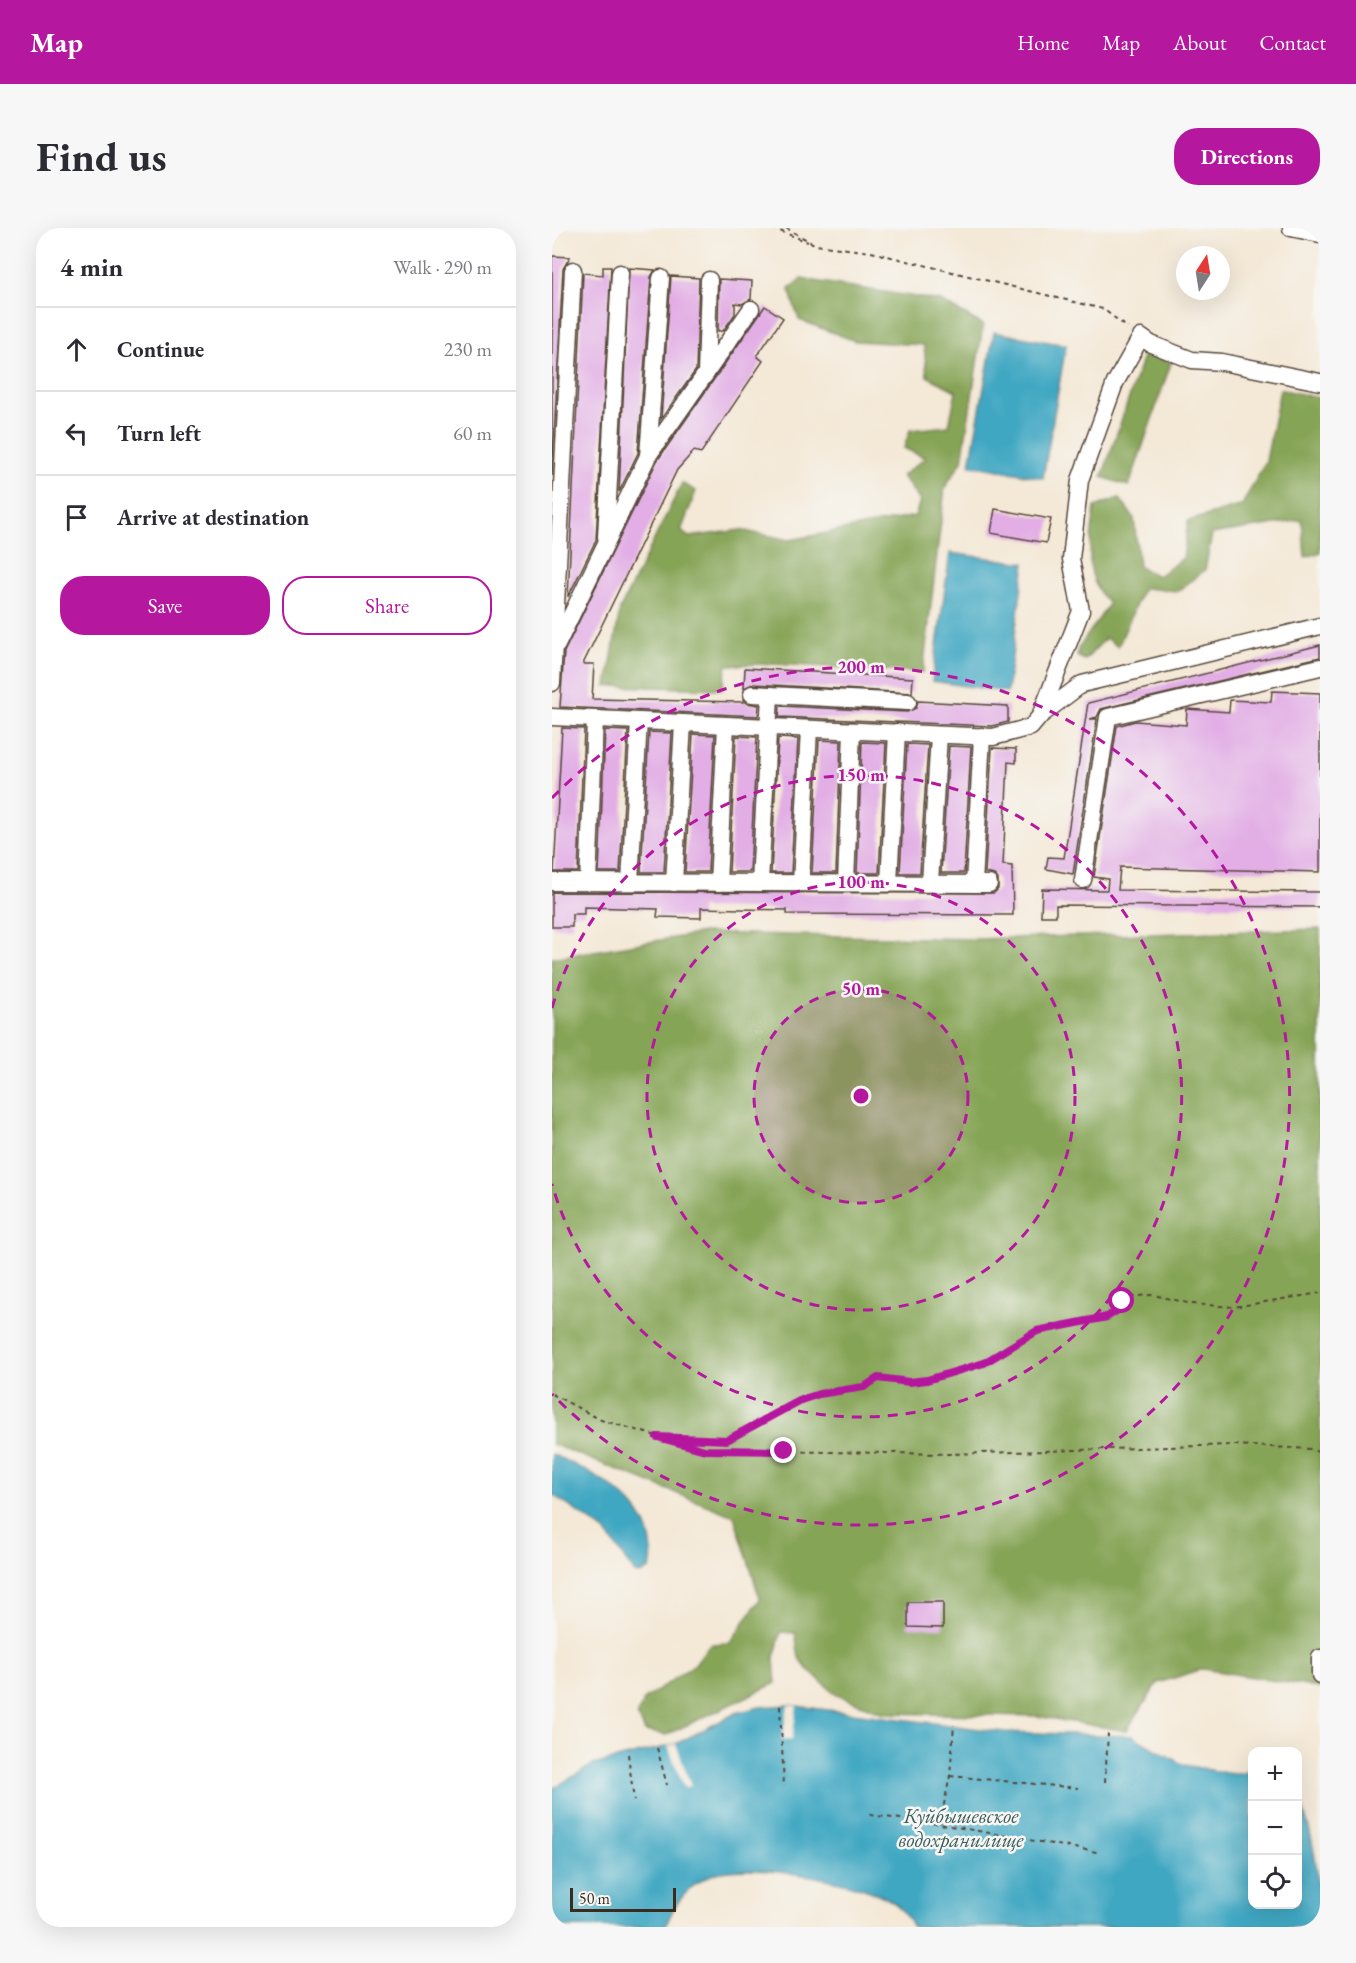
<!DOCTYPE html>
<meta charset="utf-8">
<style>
body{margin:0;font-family:"EB Garamond",serif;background:#f7f7f7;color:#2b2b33}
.controls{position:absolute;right:18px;bottom:18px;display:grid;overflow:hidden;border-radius:12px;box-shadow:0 6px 24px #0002}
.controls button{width:54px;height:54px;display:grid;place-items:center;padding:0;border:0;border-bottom:2px solid #e1e1e2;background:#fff;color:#2b2b33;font:30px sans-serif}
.compass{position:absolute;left:624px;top:18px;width:54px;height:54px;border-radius:50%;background:#fff;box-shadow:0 6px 24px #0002;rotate:12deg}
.scale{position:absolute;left:18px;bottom:15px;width:106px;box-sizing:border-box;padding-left:6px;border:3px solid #3b2a1e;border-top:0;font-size:16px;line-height:21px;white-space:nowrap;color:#3b2a1e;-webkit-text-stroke:4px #f6f6f2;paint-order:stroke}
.stop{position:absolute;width:18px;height:18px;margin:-14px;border:4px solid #b5179e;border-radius:50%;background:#fff}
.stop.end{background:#b5179e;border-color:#fff;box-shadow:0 2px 6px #0008}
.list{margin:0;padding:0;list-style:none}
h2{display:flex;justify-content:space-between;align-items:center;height:78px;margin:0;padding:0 24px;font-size:26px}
h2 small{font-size:20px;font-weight:400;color:#7c7c81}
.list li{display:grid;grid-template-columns:39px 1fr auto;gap:18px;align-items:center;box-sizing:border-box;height:84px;padding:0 24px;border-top:2px solid #e1e1e2}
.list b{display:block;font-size:22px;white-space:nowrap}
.list em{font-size:20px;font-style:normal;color:#7c7c81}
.actions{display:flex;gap:12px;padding:18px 24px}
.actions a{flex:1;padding:14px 0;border:2px solid #b5179e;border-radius:24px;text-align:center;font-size:21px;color:#b5179e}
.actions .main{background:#b5179e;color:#fff}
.icon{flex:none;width:33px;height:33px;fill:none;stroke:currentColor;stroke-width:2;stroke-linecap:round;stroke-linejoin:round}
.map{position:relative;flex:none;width:768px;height:1699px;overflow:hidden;border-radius:24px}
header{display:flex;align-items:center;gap:36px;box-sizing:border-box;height:84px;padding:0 30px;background:#b5179e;color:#fff}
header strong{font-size:28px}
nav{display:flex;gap:33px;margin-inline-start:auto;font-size:21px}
.intro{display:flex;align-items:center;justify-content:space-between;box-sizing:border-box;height:144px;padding:0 36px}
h1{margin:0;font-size:42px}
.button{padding:15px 27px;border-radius:24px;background:#b5179e;color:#fff;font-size:21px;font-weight:700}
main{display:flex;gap:36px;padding:0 36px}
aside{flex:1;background:#fff;border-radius:24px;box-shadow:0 6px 24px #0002}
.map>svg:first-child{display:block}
.forest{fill:#86a457;stroke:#60673a;stroke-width:1.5}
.water{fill:#41a7c2;stroke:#3e6870;stroke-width:1.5}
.pier{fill:#f4e8d6}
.building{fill:#e2aee5}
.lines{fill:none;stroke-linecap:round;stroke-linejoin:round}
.minor-casing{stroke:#57463a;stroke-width:19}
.path{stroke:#57463a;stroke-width:2;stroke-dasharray:4.5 4.5;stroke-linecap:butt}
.minor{stroke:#fff;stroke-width:16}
.route{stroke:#b5179e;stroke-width:8}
.ring{fill:none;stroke:#b5179e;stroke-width:3;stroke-dasharray:10 8}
.labels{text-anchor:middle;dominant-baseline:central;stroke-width:5;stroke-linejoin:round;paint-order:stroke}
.water-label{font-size:21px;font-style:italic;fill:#3d5c60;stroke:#f6f6f2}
.centre{fill:#b5179e;stroke:#f6f6f2;stroke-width:3}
.ring-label{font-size:18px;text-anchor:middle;font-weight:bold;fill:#b5179e;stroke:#f6f6f2;stroke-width:5;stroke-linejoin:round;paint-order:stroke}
</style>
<header>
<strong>Map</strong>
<nav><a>Home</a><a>Map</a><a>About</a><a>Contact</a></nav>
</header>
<div class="intro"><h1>Find us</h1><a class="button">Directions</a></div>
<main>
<aside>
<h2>4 min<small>Walk · 290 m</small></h2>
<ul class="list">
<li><svg class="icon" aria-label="ahead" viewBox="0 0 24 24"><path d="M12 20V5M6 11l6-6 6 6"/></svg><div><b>Continue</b></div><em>230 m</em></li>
<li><svg class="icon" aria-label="left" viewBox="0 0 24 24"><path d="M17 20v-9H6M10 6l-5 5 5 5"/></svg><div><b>Turn left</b></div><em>60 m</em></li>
<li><svg class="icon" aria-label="arrive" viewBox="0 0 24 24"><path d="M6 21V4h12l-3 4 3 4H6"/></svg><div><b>Arrive at destination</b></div></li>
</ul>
<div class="actions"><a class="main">Save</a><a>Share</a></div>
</aside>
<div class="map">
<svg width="768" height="1699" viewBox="0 0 768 1699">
<rect width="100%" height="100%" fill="#f6f6f2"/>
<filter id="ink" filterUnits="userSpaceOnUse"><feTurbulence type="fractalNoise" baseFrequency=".0167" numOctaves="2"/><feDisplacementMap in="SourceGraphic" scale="12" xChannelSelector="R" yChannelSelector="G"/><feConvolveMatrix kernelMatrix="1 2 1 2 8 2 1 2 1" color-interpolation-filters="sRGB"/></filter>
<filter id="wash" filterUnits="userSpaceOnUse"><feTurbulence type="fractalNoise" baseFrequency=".008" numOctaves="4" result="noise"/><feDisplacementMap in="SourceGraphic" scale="24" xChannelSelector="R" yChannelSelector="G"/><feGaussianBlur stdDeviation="1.35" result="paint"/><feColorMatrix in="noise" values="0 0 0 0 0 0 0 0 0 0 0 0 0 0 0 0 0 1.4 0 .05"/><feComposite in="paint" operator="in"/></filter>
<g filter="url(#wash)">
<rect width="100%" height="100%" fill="#f4e8d6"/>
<g class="forest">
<path d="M250,51L389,73L431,97L410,233L393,259L371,444L220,436L175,437L170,461L55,458L68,381L130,255L144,263L129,303L137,309L188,302L238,312L363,288L368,273L350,248L373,230L352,220L358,202L397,198L404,163L375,148L372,117L303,113L247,92L237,61Z"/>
<path d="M592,126L619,135L577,258L550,249Z"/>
<path d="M728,161L768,170V325L753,329L750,292L660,306L653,342L626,363L591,360L566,419L554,410L533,432L525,428L526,421L557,376C529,347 539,316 543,279L567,270L582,290L587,339L606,348L631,330L636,293L690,277L714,233Z"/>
<path d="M768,701V1460L651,1441L606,1455L574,1503L484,1488L332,1485L285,1467L255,1441L247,1430L243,1405L229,1404L222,1431L224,1455L114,1507L93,1503L85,1487L92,1472L143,1436L158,1416L178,1415L208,1371L182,1288L0,1216V730L151,705L424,711Z"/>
</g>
<g class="water">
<path d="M442,104L514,117L491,250L418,237Z"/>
<path d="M398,325L473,335L455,464L380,453Z"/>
<path d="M0,1226C46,1248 111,1278 98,1341L88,1346L83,1345L53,1303L0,1266Z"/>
<path d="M236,1477L452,1504L580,1508L632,1537L674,1545L690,1546L700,1541V1676H746V1568C763,1608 768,1655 768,1699H361C356,1692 351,1682 345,1677C316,1652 196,1634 162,1646C139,1654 120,1677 114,1699H0V1561L41,1537L124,1516L184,1485L208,1479Z"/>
</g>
<g class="pier">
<path d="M236,1477L245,1478L240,1511H230Z"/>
<path d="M124,1516L139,1558L132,1559L116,1518Z"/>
</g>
<g id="blocks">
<g class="building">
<path d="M0,28L18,29L11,41L0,248Z"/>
<path d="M51,39H59L44,312L16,369L31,45L51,47Z"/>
<path d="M77,40L103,42L99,49L86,225L67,264Z"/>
<path d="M119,48L147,50L144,142L109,191Z"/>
<path d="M167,51L200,53L199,71L190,76L183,75V86L171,103H166Z"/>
<path d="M213,78L231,90L205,128L211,133L149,225L142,223L125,242L31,436H42L40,471L191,474V471L195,475L207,477L206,488L8,479L12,424L105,233Z"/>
<path d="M443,281L499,291L494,315L439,305Z"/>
<path d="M768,417V429L549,481L545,489L538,491H545L521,646L494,641L496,629L512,630L536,475Z"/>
<path d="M193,440L361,450L360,465L201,456L192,460Z"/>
<path d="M720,463L768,465V644L568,639L566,662L768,664V679L504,677V688H489L490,661L555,662L556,651L542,649L565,498L583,493L634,497L635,481L677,484L678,472L719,474Z"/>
<path d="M366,473L456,478V494L440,498L227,489L228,478L355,484L364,480Z"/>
<path d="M10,500L32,501L26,644H2Z"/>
<path d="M53,502L76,503L68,644H47Z"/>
<path d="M97,504L120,505L112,644H89Z"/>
<path d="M141,506L163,507L156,644H133Z"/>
<path d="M184,508L205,509L198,644H177Z"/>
<path d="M226,510L246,511L239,645H219Z"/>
<path d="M267,512L289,513L284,645H260Z"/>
<path d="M310,514L334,515L327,645H305Z"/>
<path d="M355,516L376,517L368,645H348Z"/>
<path d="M397,518L419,519L412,645H389Z"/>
<path d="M440,520L464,521V535L456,534L451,637L460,638L461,687L235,686V682L149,680V690L105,689L106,681L32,679V686H20V699H0V664L442,665L446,661V651L442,647L433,645Z"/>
<path d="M356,1374H391V1400L356,1399Z"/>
</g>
</g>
</g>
<g filter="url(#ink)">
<use href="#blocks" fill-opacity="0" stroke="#57463a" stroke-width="1.5"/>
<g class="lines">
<g class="minor-casing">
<g id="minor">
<path d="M739,0L768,6"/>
<path d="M154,146L157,52"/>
<path d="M96,228L109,50"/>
<path d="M54,309L68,45"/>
<path d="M5,417L96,228L199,81"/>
<path d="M0,455L21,42"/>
<path d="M200,466L356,474"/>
<path d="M489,486L529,383L519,331L528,252L563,155L589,109L599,116L640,132L670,134L768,154"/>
<path d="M0,489L441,509L479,499L489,487L530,456L768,398"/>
<path d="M531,652L556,489L768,439"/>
<path d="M0,654L437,656"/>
<path d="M36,654L43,491"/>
<path d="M78,654L87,493"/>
<path d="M122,655L131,495"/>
<path d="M166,655L174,497"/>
<path d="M208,655L218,467"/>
<path d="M249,655L257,501"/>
<path d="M294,655L300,503"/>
<path d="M337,655L345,504"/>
<path d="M378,655L387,507"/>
<path d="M422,656L430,508"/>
<path d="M768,1430V1447"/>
</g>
</g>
<g class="path">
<path d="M220,0L256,14"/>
<path d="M234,0L264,17L319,24L551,81L576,100"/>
<path d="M0,1166L49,1192L153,1222L399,1226L680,1217L759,1221L768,1225"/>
<path d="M110,1209L175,1212L249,1172L267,1165L312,1159L326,1150L357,1154L375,1152L432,1135L485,1103L555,1089L566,1081L570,1073L585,1068L602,1067L640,1076L682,1079L768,1065"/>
<path d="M228,1478L232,1559"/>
<path d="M105,1520L115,1557"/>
<path d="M76,1526L82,1573"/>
<path d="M398,1548L526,1560"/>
<path d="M553,1554L556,1506"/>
<path d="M318,1587L387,1596L545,1624"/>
<path d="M388,1595L398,1548L402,1497"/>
</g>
<use href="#minor" class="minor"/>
</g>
</g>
<g class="lines" filter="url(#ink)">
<path class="route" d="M232,1223L153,1222L105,1209L175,1212L249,1172L267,1166L312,1159L326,1150L357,1154L375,1152L432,1135L485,1103L555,1089L566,1082L570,1073"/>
</g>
<circle cx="309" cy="868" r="107" fill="#b5179e" fill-opacity=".12"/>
<g class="ring">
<circle cx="309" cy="868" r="107"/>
<circle cx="309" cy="868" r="214"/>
<path d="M0 780A321 321 0 1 1 0 956"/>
<path d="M0 570A429 429 0 1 1 0 1166"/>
</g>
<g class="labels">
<g class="water-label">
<text x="409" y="1587">Куйбышевское<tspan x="409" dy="24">водохранилище</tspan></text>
</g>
</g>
<circle cx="309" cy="868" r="9" class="centre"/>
<g class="ring-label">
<text x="309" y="445">200 m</text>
<text x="309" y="553">150 m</text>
<text x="309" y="660">100 m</text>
<text x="309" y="767">50 m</text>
</g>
</svg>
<div class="controls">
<button>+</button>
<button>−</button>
<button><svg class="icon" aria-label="locate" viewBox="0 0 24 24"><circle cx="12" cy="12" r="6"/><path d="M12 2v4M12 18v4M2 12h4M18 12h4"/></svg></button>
</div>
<svg class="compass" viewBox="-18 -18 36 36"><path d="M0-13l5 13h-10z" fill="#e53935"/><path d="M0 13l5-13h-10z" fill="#7c7c81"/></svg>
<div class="scale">50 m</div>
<div class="stop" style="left:570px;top:1073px"></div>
<div class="stop end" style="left:232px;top:1223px"></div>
</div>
</main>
